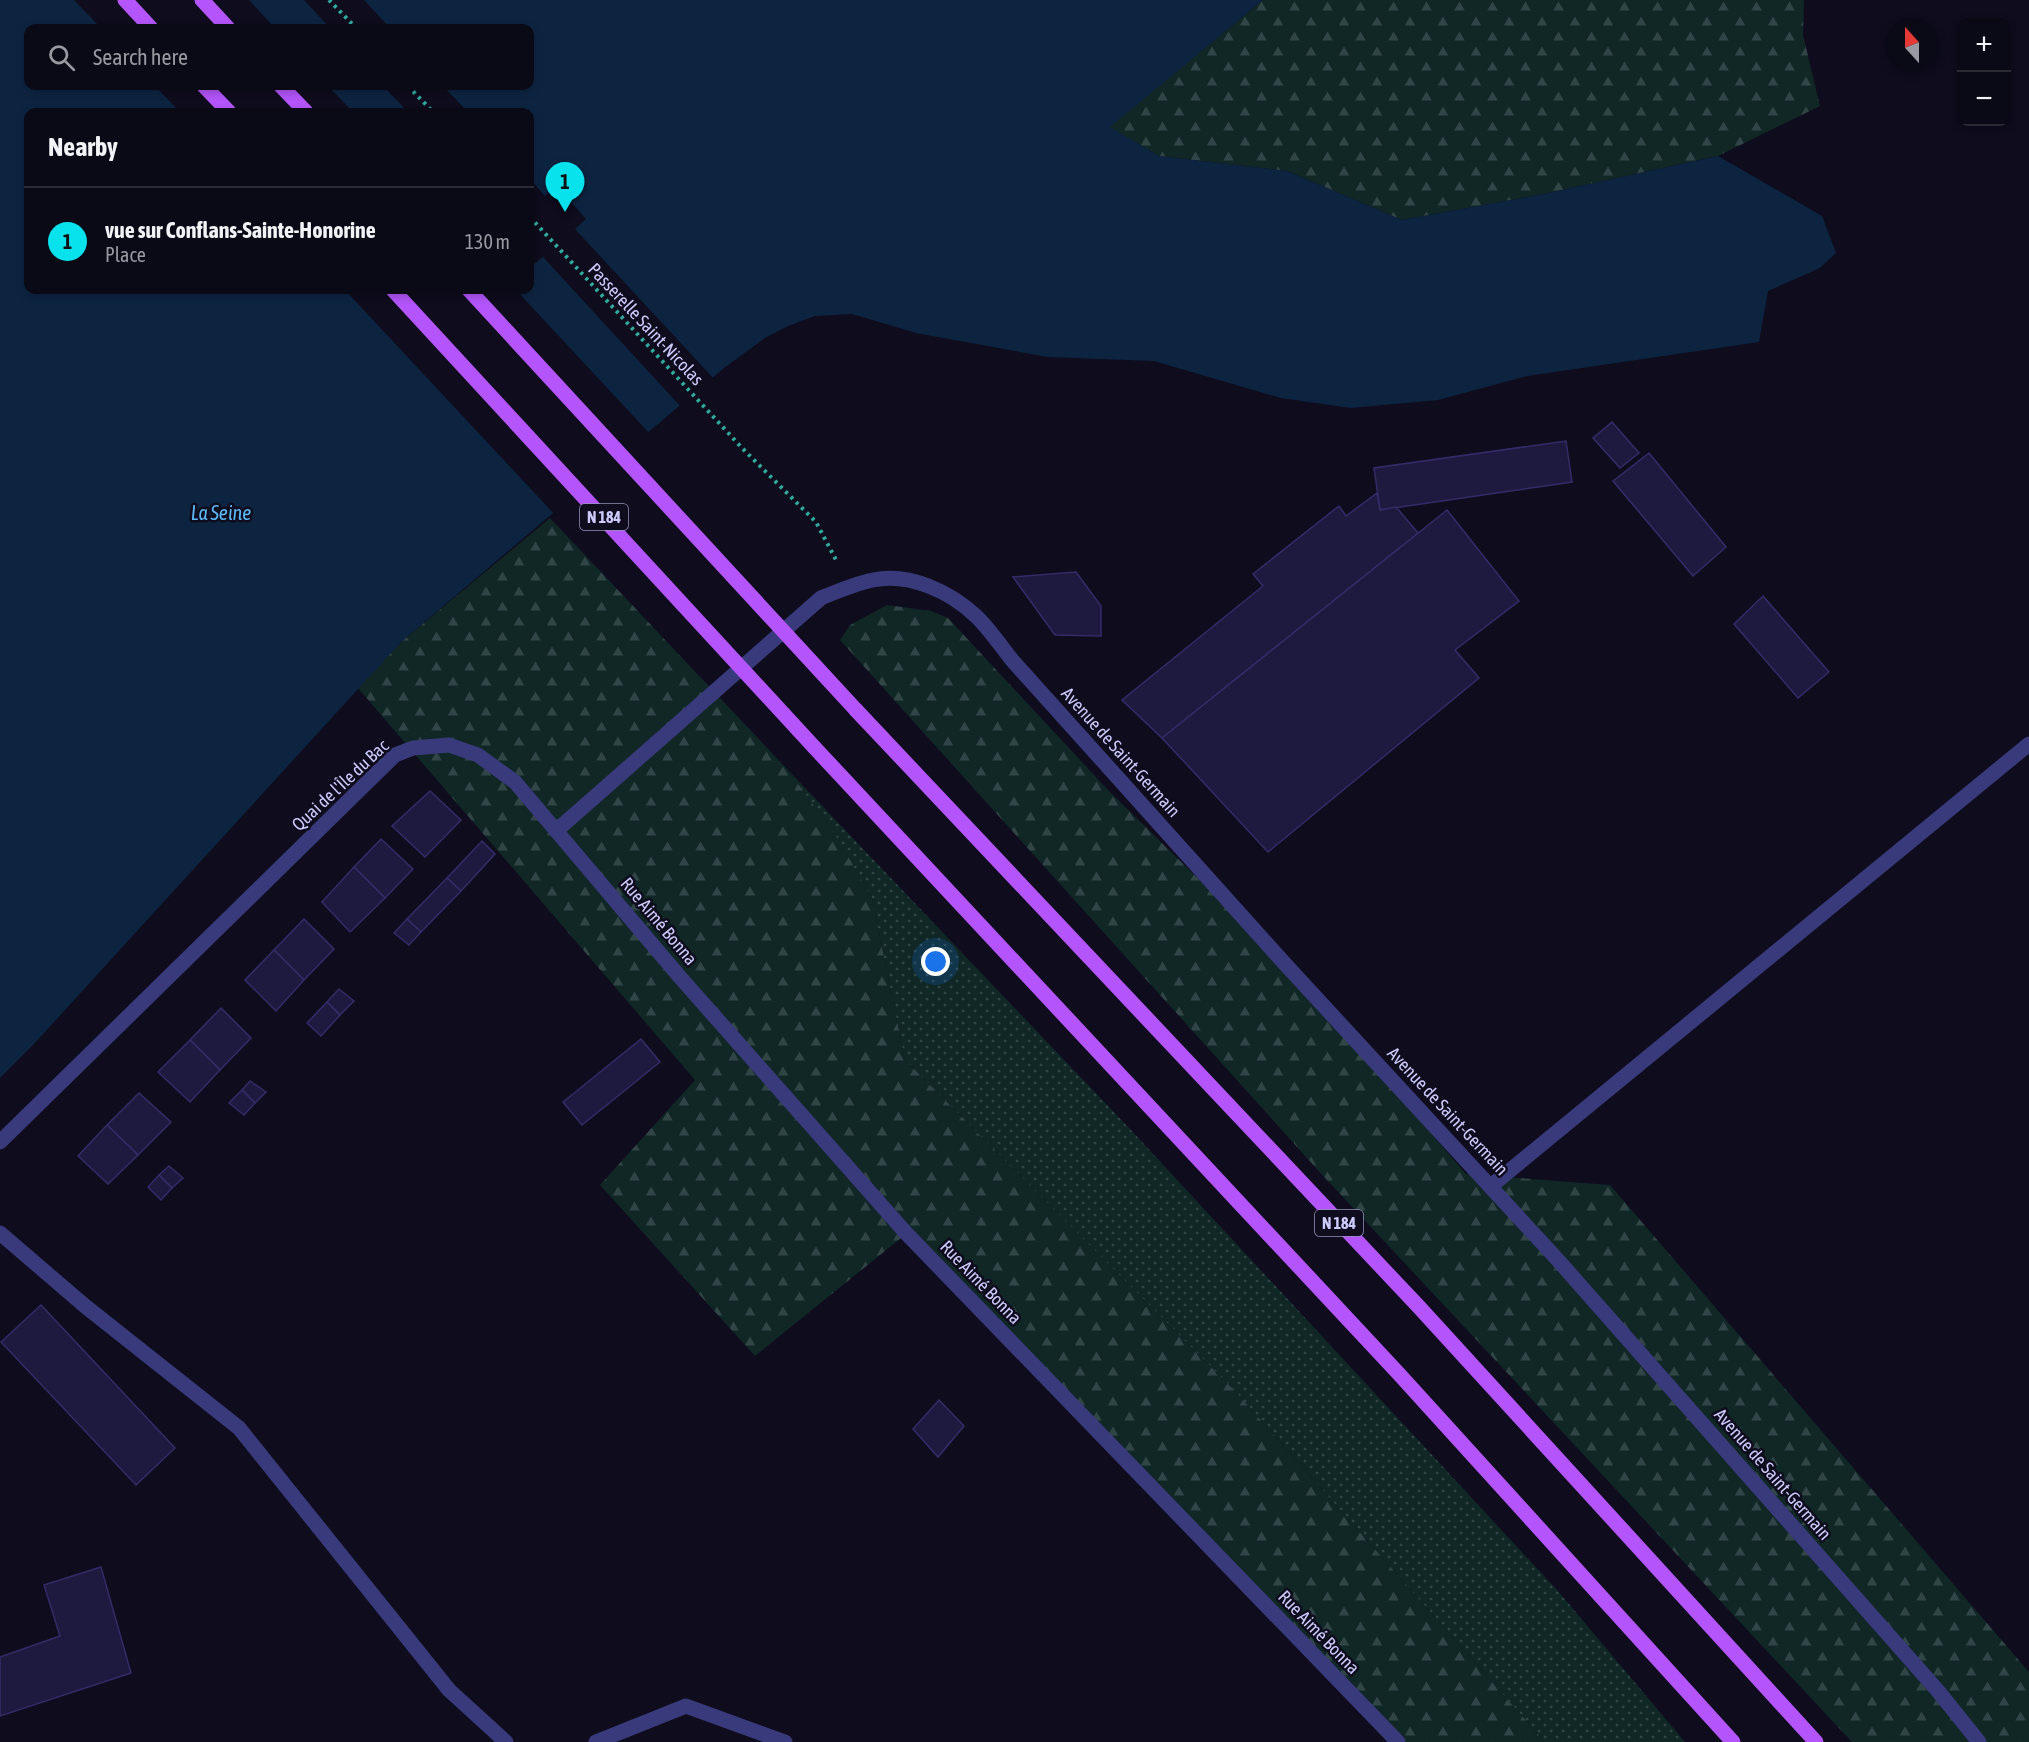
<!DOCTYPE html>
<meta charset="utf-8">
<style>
body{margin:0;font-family:"Asap Condensed",sans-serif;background:#181723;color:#f1f3f6}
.controls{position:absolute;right:18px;top:18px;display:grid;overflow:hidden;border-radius:12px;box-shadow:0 3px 9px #0003}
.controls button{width:54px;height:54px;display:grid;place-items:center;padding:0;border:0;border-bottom:2px solid #2a2a35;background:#0a0916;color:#f1f3f6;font:30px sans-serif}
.compass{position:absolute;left:1885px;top:18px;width:54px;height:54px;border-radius:50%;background:#0a0916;box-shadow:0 3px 9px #0003;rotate:339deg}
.you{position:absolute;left:936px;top:962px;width:21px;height:21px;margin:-15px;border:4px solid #fff;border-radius:50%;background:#1a73e8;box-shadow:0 0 0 9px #1a73e833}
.badge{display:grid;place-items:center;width:39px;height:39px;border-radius:50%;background:#07e2ec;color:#111;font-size:20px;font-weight:700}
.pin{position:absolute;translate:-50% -50px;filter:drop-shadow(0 2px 3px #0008)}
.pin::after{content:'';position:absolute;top:32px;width:21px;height:18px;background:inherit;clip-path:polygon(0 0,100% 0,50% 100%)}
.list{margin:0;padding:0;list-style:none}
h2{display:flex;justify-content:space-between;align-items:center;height:78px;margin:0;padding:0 24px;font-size:26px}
h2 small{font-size:20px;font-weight:400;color:#999aa1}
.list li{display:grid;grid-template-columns:39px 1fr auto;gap:18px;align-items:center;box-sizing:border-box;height:108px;padding:0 24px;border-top:2px solid #2a2a35}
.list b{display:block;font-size:22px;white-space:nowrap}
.list p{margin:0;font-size:20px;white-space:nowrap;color:#999aa1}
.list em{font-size:20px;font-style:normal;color:#999aa1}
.icon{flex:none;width:33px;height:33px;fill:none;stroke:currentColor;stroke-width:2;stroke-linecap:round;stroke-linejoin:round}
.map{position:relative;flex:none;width:2029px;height:1742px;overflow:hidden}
.search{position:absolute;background:#0a0916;box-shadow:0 3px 9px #0003;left:24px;top:24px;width:510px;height:66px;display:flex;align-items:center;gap:15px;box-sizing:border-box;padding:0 21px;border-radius:12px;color:#999aa1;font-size:22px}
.panel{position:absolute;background:#0a0916;box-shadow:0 3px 9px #0003;left:24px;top:108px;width:510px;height:186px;border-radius:12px}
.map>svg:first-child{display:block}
.grass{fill:url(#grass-dots)}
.forest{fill:url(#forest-firs)}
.water{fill:#0d2441;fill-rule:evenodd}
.pier{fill:#0e0c1d}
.building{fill:#1e193e;stroke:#342c69;stroke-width:1.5}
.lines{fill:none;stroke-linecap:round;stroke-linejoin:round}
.path{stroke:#30ab9d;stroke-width:4;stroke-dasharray:3 4.5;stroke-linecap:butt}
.lane{stroke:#393a7b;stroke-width:15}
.street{stroke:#393a7b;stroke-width:15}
.primary{stroke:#b355fa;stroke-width:15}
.primary-bridge{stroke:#b355fa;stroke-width:15}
.labels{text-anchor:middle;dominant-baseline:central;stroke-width:5;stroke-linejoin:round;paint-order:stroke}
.shield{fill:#0e0c1d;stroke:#9491ba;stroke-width:1.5}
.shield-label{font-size:16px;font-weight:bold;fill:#cdcafd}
.street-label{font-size:18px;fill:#cdcafd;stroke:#0e0c1d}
.water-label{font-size:20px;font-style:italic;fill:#5bbafa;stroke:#0e0c1d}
</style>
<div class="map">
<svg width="2029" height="1742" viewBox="0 0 2029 1742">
<defs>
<pattern id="grass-dots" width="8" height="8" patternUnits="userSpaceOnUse" patternTransform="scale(1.5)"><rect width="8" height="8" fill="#102725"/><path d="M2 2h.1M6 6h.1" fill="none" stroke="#324546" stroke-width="1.8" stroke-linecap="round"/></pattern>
<pattern id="forest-firs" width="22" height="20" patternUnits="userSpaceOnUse" patternTransform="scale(1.5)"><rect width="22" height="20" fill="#102725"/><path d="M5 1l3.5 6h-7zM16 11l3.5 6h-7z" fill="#324546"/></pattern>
</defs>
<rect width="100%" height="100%" fill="#0e0c1d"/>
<path class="grass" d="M788,770L1130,1129L1558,1591L1685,1742H1545L1237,1393L905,1060L872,898L835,836Z"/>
<g class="forest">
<path d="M1263,0H1804L1803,35L1820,106L1718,156L1539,195L1402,220L1287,171L1159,156L1109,127Z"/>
<path d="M550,518L788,770L836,836L872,898L905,1060L1237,1393L1545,1742H1398L906,1234L755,1356L600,1185L695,1080L357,687L401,642Z"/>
<path d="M887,605L931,611L948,618L1109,791L1286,965L1466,1174L1610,1185L2029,1672V1742H1852L1326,1179L840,640L850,625Z"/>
</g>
<path class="water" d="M0,0H1263L1110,127L1159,156L1287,171L1402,220L1539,195L1718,156L1822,216L1836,253L1820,268L1768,291L1759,342L1527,376L1438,400L1351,408L1281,398L1154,361L1048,357L916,333L852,314L815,316L788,326L765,338L724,368L401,642L33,1045L0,1078ZM28,28H530V86H28ZM28,112H530V290H28Z"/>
<g class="pier">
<path d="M74,0H249L275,28H101Z"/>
<path d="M304,0H364L390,28H330Z"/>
<path d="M155,86H328L353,112H180Z"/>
<path d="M383,86H443L468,112H408Z"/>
<path d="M530,179L545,196L557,186L586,219L575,229L715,380L682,408L543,257L533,265L530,262Z"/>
<path d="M345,290H516L651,435L556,516Z"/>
</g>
<g class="building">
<path d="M1612,422L1639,453L1620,468L1593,438Z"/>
<path d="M1566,441L1572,482L1380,510L1374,468Z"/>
<path d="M1649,453L1726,547L1693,576L1613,481Z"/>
<path d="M1377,493L1380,510L1396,507L1418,533L1162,738L1122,700L1263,586L1253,574L1339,506L1346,516Z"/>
<path d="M1447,510L1519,601L1455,650L1479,678L1268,852L1162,738Z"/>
<path d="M1076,572L1101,606V636L1055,635L1013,577Z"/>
<path d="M1763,596L1829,672L1798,698L1734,624Z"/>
<path d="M430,791L461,820L425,857L392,826Z"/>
<path d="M381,839L413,869L385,898L354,867Z"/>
<path d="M482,841L495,854L461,891L447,878Z"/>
<path d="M354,867L385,898L350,932L322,902Z"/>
<path d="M447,878L461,891L421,932L407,919Z"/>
<path d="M304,919L334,949L304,980L274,950Z"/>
<path d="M407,919L421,932L409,945L394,933Z"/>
<path d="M274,950L304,980L276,1011L245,980Z"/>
<path d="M339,989L354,1001L340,1015L327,1002Z"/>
<path d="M327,1002L340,1015L321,1036L307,1023Z"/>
<path d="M221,1008L251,1038L220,1070L190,1040Z"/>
<path d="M641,1039L660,1062L582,1125L563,1102Z"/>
<path d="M190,1040L220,1070L190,1102L158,1072Z"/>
<path d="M250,1081L266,1092L255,1103L242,1090Z"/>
<path d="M242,1090L255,1103L244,1115L229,1103Z"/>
<path d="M139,1093L171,1122L138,1155L107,1125Z"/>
<path d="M107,1125L138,1155L108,1184L78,1156Z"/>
<path d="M169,1166L183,1178L172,1188L159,1175Z"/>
<path d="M159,1175L172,1188L161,1200L148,1187Z"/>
<path d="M41,1305L175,1448L136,1485L1,1342Z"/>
<path d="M939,1400L964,1426L938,1457L913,1429Z"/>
<path d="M101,1567L131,1673L0,1716V1657L60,1636L44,1585Z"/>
</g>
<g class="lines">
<g class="path">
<path d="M329,0L356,28"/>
<path d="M408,86L433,112"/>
<path d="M530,217L742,448L816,522L836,560"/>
</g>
<g class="lane">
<path d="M1491,1186L2029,744"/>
<path d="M0,1233L85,1306L239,1428L449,1690L506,1742"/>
<path d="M596,1742L686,1706L785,1742"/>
</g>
<g class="street">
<path d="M557,830L821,598C838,591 854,584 873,580C909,572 951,592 977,617C990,630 1001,646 1012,660L1286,965L1557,1259L1938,1691L1979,1742"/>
<path d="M0,1142L395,755L413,748L449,745L478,755L515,782L679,976L906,1233L1398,1742"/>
</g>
<g class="primary">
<path d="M125,0L151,28"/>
<path d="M202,0L228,28"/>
<path d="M204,86L229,112"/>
<path d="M281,86L306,112"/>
<path d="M856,710L1419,1307L1816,1742"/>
<path d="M814,747L1399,1374L1733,1742"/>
</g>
<g class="primary-bridge">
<path d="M393,290L814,747"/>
<path d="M469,290L856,710"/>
</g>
</g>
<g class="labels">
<g class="shield">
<rect x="580" y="504" width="48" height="26" rx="4.5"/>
<rect x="1315" y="1210" width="48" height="26" rx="4.5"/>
</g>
<g class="shield-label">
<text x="604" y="517">N 184</text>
<text x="1339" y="1223">N 184</text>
</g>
<g class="street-label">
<text transform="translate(646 324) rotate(47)">Passerelle Saint-Nicolas</text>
<text transform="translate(1121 752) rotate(48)">Avenue de Saint-Germain</text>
<text transform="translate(340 785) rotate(-43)">Quai de l'Île du Bac</text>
<text transform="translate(659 921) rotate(50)">Rue Aimé Bonna</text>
<text transform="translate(1448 1111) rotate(47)">Avenue de Saint-Germain</text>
<text transform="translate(981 1282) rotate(46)">Rue Aimé Bonna</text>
<text transform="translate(1773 1474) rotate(49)">Avenue de Saint-Germain</text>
<text transform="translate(1319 1632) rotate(46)">Rue Aimé Bonna</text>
</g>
<g class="water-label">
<text x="221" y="512">La Seine</text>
</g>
</g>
</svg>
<div class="controls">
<button>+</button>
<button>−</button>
</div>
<svg class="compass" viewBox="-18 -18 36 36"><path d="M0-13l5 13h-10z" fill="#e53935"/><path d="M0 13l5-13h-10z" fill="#999aa1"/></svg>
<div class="you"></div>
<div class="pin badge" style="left:565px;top:212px">1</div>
<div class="search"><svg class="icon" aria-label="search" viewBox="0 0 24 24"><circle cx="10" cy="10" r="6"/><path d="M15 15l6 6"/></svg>Search here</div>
<section class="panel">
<h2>Nearby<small></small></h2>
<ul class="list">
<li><span class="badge">1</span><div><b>vue sur Conflans-Sainte-Honorine</b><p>Place</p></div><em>130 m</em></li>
</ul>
</section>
</div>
